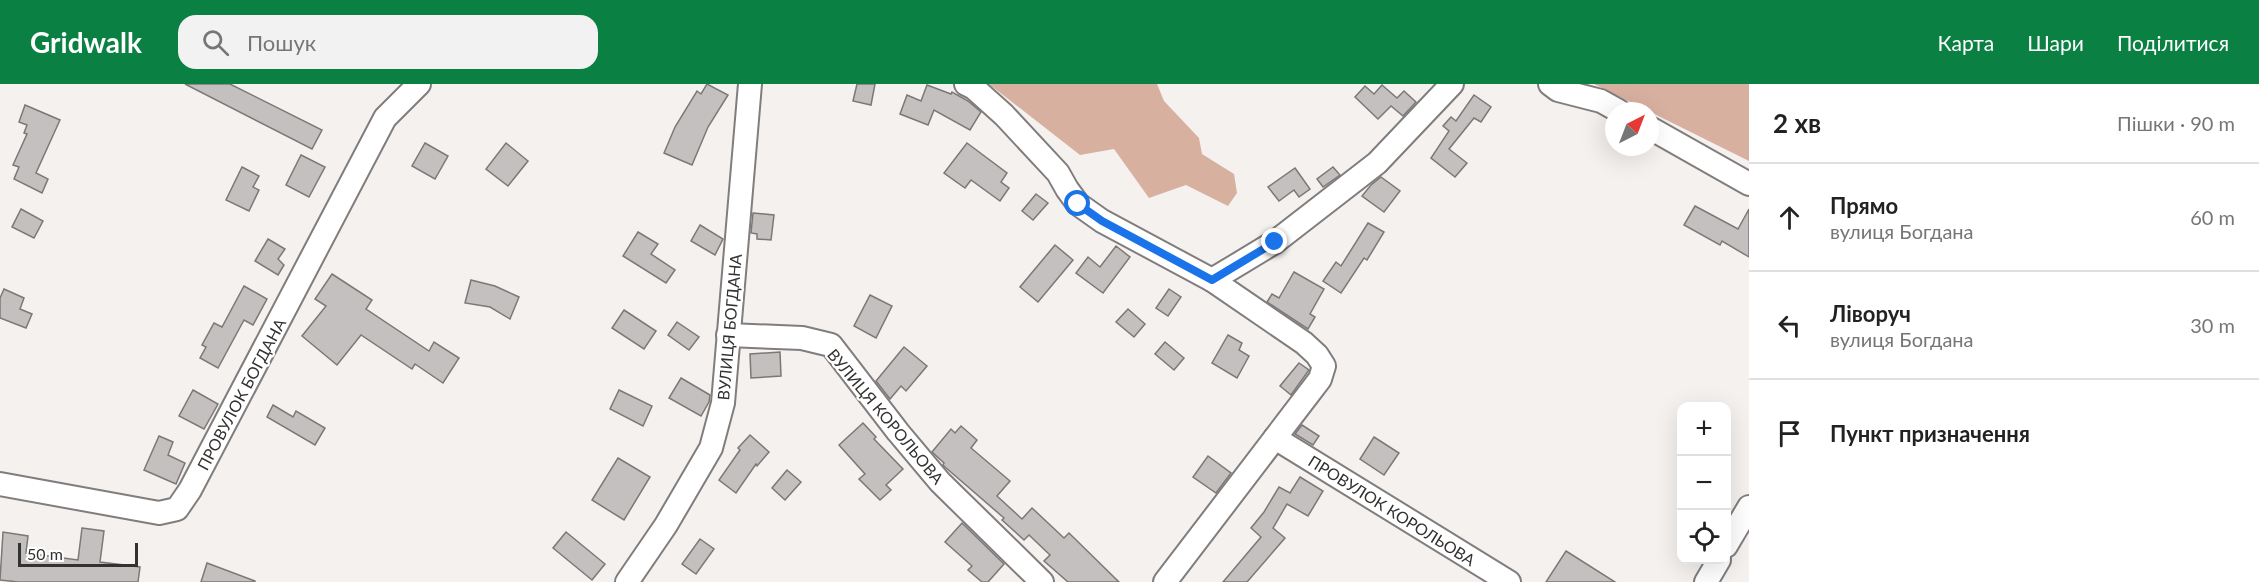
<!DOCTYPE html>
<html lang="uk">
<meta charset="utf-8">
<style>
body{margin:0;font-family:Lato,sans-serif;background:#f2f2f2;color:#222}
.controls{position:absolute;right:18px;bottom:18px;display:grid;overflow:hidden;border-radius:12px;box-shadow:0 6px 24px #0002}
.controls button{width:54px;height:54px;display:grid;place-items:center;padding:0;border:0;border-bottom:2px solid #e0e0e0;background:#fff;color:#222;font:30px sans-serif}
.compass{position:absolute;left:1605px;top:18px;width:54px;height:54px;border-radius:50%;background:#fff;box-shadow:0 6px 24px #0002;rotate:42deg}
.scale{position:absolute;left:18px;bottom:15px;width:120px;box-sizing:border-box;padding-left:6px;border:3px solid #333231;border-top:0;font-size:16px;line-height:21px;white-space:nowrap;color:#333231;-webkit-text-stroke:4px #fff;paint-order:stroke}
.stop{position:absolute;width:18px;height:18px;margin:-14px;border:4px solid #1a73e8;border-radius:50%;background:#fff}
.stop.end{background:#1a73e8;border-color:#fff;box-shadow:0 2px 6px #0008}
.list{margin:0;padding:0;list-style:none}
h2{display:flex;justify-content:space-between;align-items:center;height:78px;margin:0;padding:0 24px;font-size:26px}
h2 small{font-size:20px;font-weight:400;color:#767676}
.list li{display:grid;grid-template-columns:39px 1fr auto;gap:18px;align-items:center;box-sizing:border-box;height:108px;padding:0 24px;border-top:2px solid #e0e0e0}
.list b{display:block;font-size:22px;white-space:nowrap}
.list p{margin:0;font-size:20px;white-space:nowrap;color:#767676}
.list em{font-size:20px;font-style:normal;color:#767676}
.icon{flex:none;width:33px;height:33px;fill:none;stroke:currentColor;stroke-width:2;stroke-linecap:round;stroke-linejoin:round}
.map{position:relative;flex:none;width:1749px;height:498px;overflow:hidden}
header{display:flex;align-items:center;gap:36px;box-sizing:border-box;height:84px;padding:0 30px;background:#0b8043;color:#fff}
header strong{font-size:28px}
nav{display:flex;gap:33px;margin-inline-start:auto;font-size:21px}
.search{width:420px;height:54px;background:#f2f2f2;display:flex;align-items:center;gap:15px;box-sizing:border-box;padding:0 21px;border-radius:18px;color:#767676;font-size:22px}
main{display:flex}
aside{flex:1;background:#fff}
.map>svg:first-child{display:block}
.forest{fill:#d8b0a0}
.building{fill:#c4c0bf;stroke:#7b7876;stroke-width:1.5}
.lines{fill:none;stroke-linecap:round;stroke-linejoin:round}
.minor-casing{stroke:#807d7c;stroke-width:26}
.minor{stroke:#fff;stroke-width:22}
.route{stroke:#1a73e8;stroke-width:8}
.labels{text-anchor:middle;dominant-baseline:central;stroke-width:4.5;stroke-linejoin:round;paint-order:stroke}
.street-label{font-size:16px;fill:#333231;stroke:#fff}
</style>
<header>
<strong>Gridwalk</strong>
<div class="search"><svg class="icon" aria-label="search" viewBox="0 0 24 24"><circle cx="10" cy="10" r="6"/><path d="M15 15l6 6"/></svg>Пошук</div>
<nav><a>Карта</a><a>Шари</a><a>Поділитися</a></nav>
</header>
<main>
<div class="map">
<svg width="1749" height="498" viewBox="0 0 1749 498">
<rect width="100%" height="100%" fill="#f4f1ef"/>
<g class="forest">
<path d="M989,0H1157L1164,17L1199,54L1202,70L1234,90L1237,109L1228,122L1186,101L1149,114L1114,65L1080,71Z"/>
<path d="M1594,0H1749V77Z"/>
</g>
<g class="building">
<path d="M185,0H230L322,46L312,65Z"/>
<path d="M707,0L728,11L708,43L692,81L664,69L675,43L697,7L701,10Z"/>
<path d="M857,0H875L871,21L853,17Z"/>
<path d="M927,1L951,10L952,8L968,17L981,28L970,46L934,26L928,41L900,30L907,11L921,17Z"/>
<path d="M1382,1L1397,14L1404,7L1416,18L1403,32L1391,22L1378,35L1355,13L1365,2L1374,10Z"/>
<path d="M1474,11L1491,23L1481,38L1474,34L1449,65L1467,79L1455,93L1431,74L1449,47L1443,42L1451,33L1456,37Z"/>
<path d="M25,21L60,36L36,89L48,95L42,109L14,95L19,83L13,81L27,50L24,49L27,41L19,38Z"/>
<path d="M425,59L448,72L435,95L412,82Z"/>
<path d="M506,59L528,77L508,102L486,85Z"/>
<path d="M967,59L1007,89L1001,98L1009,104L1000,117L971,96L965,104L944,89Z"/>
<path d="M301,71L325,83L309,113L286,101Z"/>
<path d="M242,83L259,92L253,103L259,106L249,127L226,116Z"/>
<path d="M1333,83L1340,91L1323,103L1317,95Z"/>
<path d="M1295,84L1310,105L1299,113L1294,106L1279,117L1268,103Z"/>
<path d="M1381,93L1400,107L1384,128L1362,112L1371,101Z"/>
<path d="M1036,110L1048,119L1033,136L1022,127Z"/>
<path d="M1695,122L1738,145L1749,125V173L1722,157L1720,161L1684,141Z"/>
<path d="M21,125L43,137L34,154L12,143Z"/>
<path d="M753,129L774,131L771,156L757,155V150L751,149Z"/>
<path d="M1368,139L1384,148L1367,176L1364,174L1341,209L1323,197L1336,178L1341,182Z"/>
<path d="M700,141L723,155L715,171L691,157Z"/>
<path d="M638,148L658,160L651,170L675,186L666,199L623,172Z"/>
<path d="M268,155L285,165L278,175L284,181L278,191L255,177Z"/>
<path d="M1055,161L1073,176L1038,218L1020,203Z"/>
<path d="M1116,162L1130,173L1103,209L1076,189L1088,173L1100,183Z"/>
<path d="M1294,188L1324,205L1310,230L1315,233L1308,245L1267,218L1272,210L1279,214Z"/>
<path d="M332,190L372,216L366,225L429,267L434,258L459,274L443,299L415,280L412,285L361,251L337,281L302,252L326,222L315,215Z"/>
<path d="M471,196L495,202L519,213L510,235L490,223L465,219Z"/>
<path d="M244,202L267,215L253,241L244,236L218,284L200,274L206,263L202,261L214,239L222,243Z"/>
<path d="M4,205L24,214L20,225L32,230L26,244L0,234V214Z"/>
<path d="M1169,205L1181,213L1168,232L1156,224Z"/>
<path d="M870,211L892,222L876,254L854,242Z"/>
<path d="M1128,225L1145,240L1134,253L1116,238Z"/>
<path d="M624,226L656,247L644,265L612,244Z"/>
<path d="M677,238L699,253L689,266L668,251Z"/>
<path d="M1228,251L1242,259L1239,266L1249,272L1237,294L1212,279Z"/>
<path d="M1165,258L1184,274L1174,286L1155,270Z"/>
<path d="M904,263L927,282L906,307L901,302L890,315L876,297Z"/>
<path d="M780,268L781,292L751,294L750,270Z"/>
<path d="M1299,279L1309,286L1291,311L1280,302Z"/>
<path d="M681,294L710,311L709,318L701,332L669,314Z"/>
<path d="M193,306L218,320L204,345L179,332Z"/>
<path d="M619,306L652,322L643,342L610,325Z"/>
<path d="M273,321L293,333L296,327L325,344L315,361L267,333Z"/>
<path d="M863,339L876,353L874,355L903,385L886,401L891,406L880,416L859,395L865,390L839,361Z"/>
<path d="M1302,341L1319,352L1313,361L1295,350Z"/>
<path d="M961,342L977,356L971,364L1010,397L997,412L1022,435L1032,424L1064,454L1069,449L1119,498H1068L1044,477L1050,471L1029,451L1024,456L1002,436L1004,434L945,383L943,381L944,379L932,368L951,345L955,349Z"/>
<path d="M750,351L769,368L757,382L756,380L736,409L719,396L740,366L738,364Z"/>
<path d="M159,352L173,358L168,371L185,379L176,400L144,386Z"/>
<path d="M1374,353L1399,369L1384,391L1360,375Z"/>
<path d="M1208,372L1231,389L1216,409L1193,393Z"/>
<path d="M618,374L650,393L624,436L592,416Z"/>
<path d="M787,386L801,398L785,416L772,404Z"/>
<path d="M1300,393L1323,407L1308,432L1287,420L1273,444L1285,454L1247,498H1223L1261,453L1251,444L1264,428L1279,403L1290,409Z"/>
<path d="M962,439L1004,480L988,498H982L968,486L972,482L945,458Z"/>
<path d="M82,444L104,447L100,478L140,483L138,498H18L0,496L3,448L28,452L26,469L78,476Z"/>
<path d="M566,448L605,480L592,496L553,464Z"/>
<path d="M700,455L714,465L696,490L682,480Z"/>
<path d="M1566,467L1615,498H1546Z"/>
<path d="M207,479L255,497V498H201Z"/>
</g>
<g class="lines">
<g class="minor-casing">
<g id="minor">
<path d="M966,0L974,4L1004,31L1058,89L1067,105L1078,120L1102,137L1212,196L1304,259L1317,271L1324,282L1320,295L1165,498"/>
<path d="M1550,0L1558,6L1601,17L1619,27"/>
<path d="M1650,44L1749,100"/>
<path d="M1212,196L1275,158L1377,79L1452,0"/>
<path d="M728,251L802,254L831,261L898,348L940,398L1042,498"/>
<path d="M1275,354L1509,498"/>
<path d="M0,400L159,429L177,425L190,406L385,34L419,0"/>
<path d="M1726,462L1749,423"/>
<path d="M627,498L666,441L711,364L723,319L750,0"/>
<path d="M1706,498L1719,476"/>
</g>
</g>
<use href="#minor" class="minor"/>
</g>
<g class="lines">
<path class="route" d="M1078,120L1102,137L1212,196L1275,158"/>
</g>
<g class="labels">
<g class="street-label">
<text transform="translate(729 243) rotate(-85)">ВУЛИЦЯ БОГДАНА</text>
<text transform="translate(241 310) rotate(-62)">ПРОВУЛОК БОГДАНА</text>
<text transform="translate(886 332) rotate(50)">ВУЛИЦЯ КОРОЛЬОВА</text>
<text transform="translate(1392 426) rotate(32)">ПРОВУЛОК КОРОЛЬОВА</text>
</g>
</g>
</svg>
<div class="controls">
<button>+</button>
<button>−</button>
<button><svg class="icon" aria-label="locate" viewBox="0 0 24 24"><circle cx="12" cy="12" r="6"/><path d="M12 2v4M12 18v4M2 12h4M18 12h4"/></svg></button>
</div>
<svg class="compass" viewBox="-18 -18 36 36"><path d="M0-13l5 13h-10z" fill="#e53935"/><path d="M0 13l5-13h-10z" fill="#767676"/></svg>
<div class="scale">50 m</div>
<div class="stop" style="left:1078px;top:120px"></div>
<div class="stop end" style="left:1275px;top:158px"></div>
</div>
<aside>
<h2>2 хв<small>Пішки · 90 m</small></h2>
<ul class="list">
<li><svg class="icon" aria-label="ahead" viewBox="0 0 24 24"><path d="M12 20V5M6 11l6-6 6 6"/></svg><div><b>Прямо</b><p>вулиця Богдана</p></div><em>60 m</em></li>
<li><svg class="icon" aria-label="left" viewBox="0 0 24 24"><path d="M17 20v-9H6M10 6l-5 5 5 5"/></svg><div><b>Ліворуч</b><p>вулиця Богдана</p></div><em>30 m</em></li>
<li><svg class="icon" aria-label="arrive" viewBox="0 0 24 24"><path d="M6 21V4h12l-3 4 3 4H6"/></svg><div><b>Пункт призначення</b></div></li>
</ul>
</aside>
</main>
